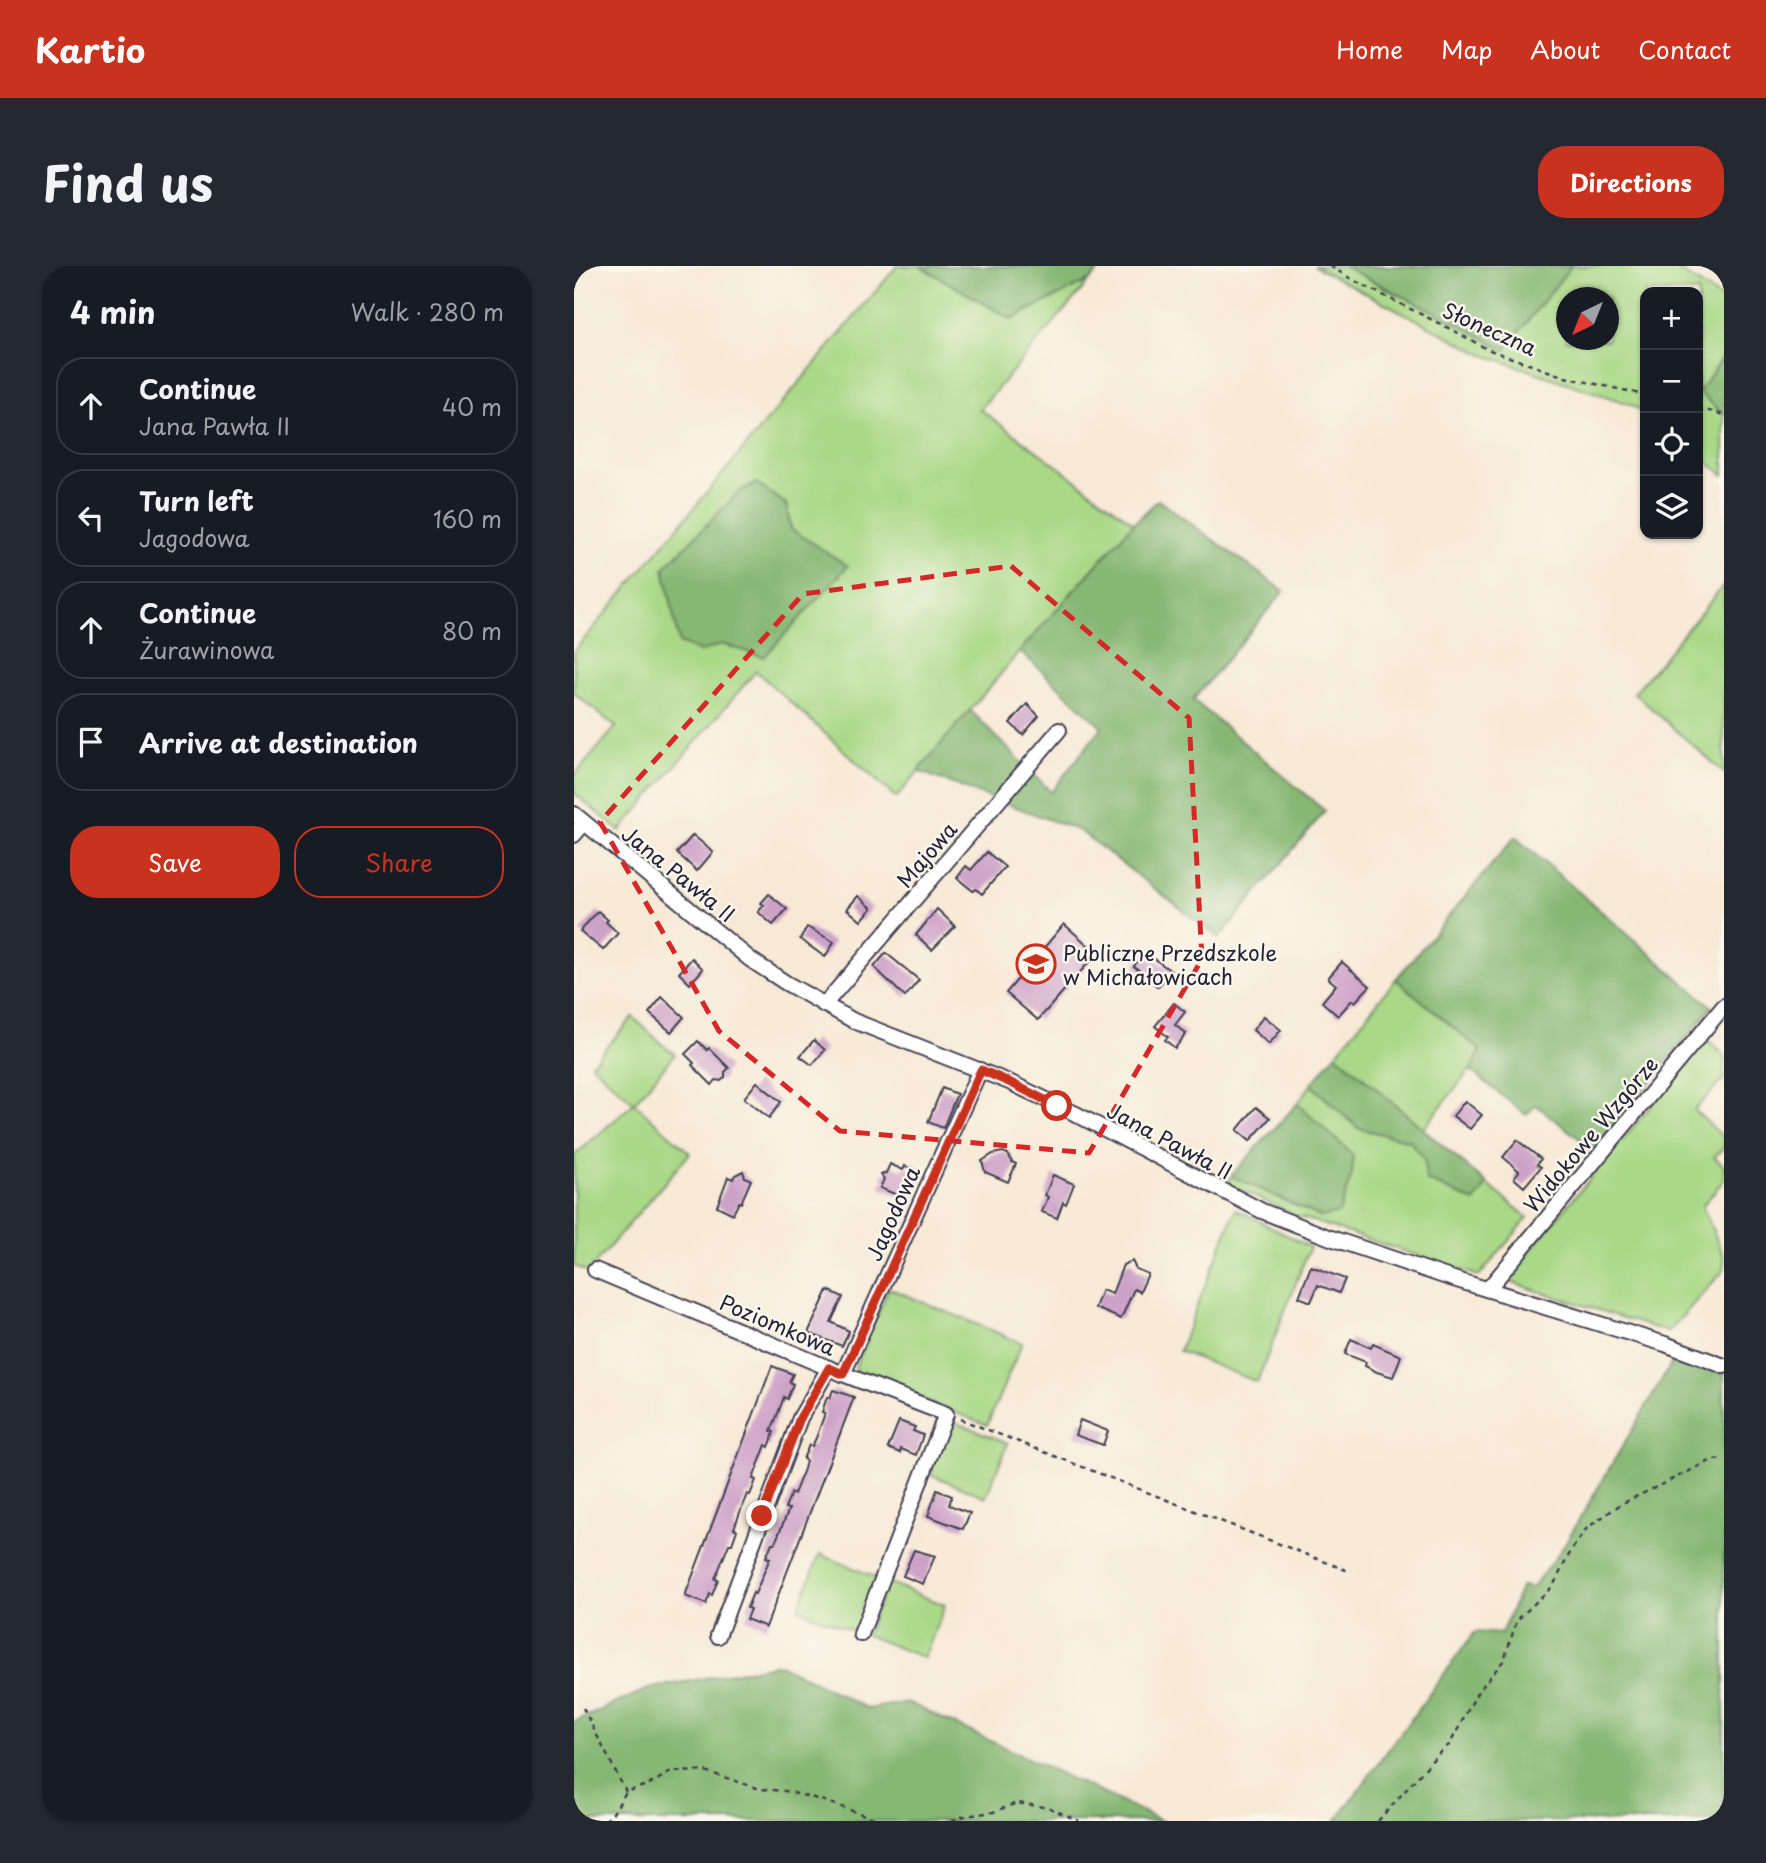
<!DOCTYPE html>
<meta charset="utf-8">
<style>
body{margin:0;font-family:"Playpen Sans",sans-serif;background:#242831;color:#f1f3f6}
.controls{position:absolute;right:21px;top:21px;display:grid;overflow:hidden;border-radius:14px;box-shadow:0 2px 5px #0004}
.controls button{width:63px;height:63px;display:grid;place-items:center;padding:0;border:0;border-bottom:2px solid #363941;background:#171b24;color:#f1f3f6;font:35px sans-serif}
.compass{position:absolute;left:982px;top:21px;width:63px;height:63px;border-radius:50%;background:#171b24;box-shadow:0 2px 5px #0004;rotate:223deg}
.stop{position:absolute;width:21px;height:21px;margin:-16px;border:5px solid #c8321e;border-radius:50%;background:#fff}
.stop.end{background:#c8321e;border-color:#fff;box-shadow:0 2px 7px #0008}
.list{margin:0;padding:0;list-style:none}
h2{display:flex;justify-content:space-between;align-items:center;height:91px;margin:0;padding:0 28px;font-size:30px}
h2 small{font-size:23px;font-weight:400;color:#9ea1a6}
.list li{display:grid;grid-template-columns:46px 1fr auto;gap:21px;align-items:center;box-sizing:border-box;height:98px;margin:0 14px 14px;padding:0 14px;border:2px solid #363941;border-radius:28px}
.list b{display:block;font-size:26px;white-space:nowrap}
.list p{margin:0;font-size:23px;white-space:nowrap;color:#9ea1a6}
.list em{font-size:23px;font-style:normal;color:#9ea1a6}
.actions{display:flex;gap:14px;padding:21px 28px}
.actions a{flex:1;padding:16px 0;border:2px solid #c8321e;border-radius:28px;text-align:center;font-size:24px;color:#c8321e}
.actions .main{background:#c8321e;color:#fff}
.icon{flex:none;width:38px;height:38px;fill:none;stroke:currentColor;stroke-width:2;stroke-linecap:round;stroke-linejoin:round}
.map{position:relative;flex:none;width:1150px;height:1555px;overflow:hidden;border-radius:28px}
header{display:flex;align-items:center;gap:42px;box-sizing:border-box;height:98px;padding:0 35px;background:#c8321e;color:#fff}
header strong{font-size:33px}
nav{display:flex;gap:38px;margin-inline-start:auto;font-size:24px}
.intro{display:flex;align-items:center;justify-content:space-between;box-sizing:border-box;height:168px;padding:0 42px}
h1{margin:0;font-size:49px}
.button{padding:18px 32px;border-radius:28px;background:#c8321e;color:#fff;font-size:24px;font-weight:700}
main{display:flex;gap:42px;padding:0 42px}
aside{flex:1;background:#171b24;border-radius:28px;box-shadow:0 2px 5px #0004}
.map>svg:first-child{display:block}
.green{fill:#a9d886;stroke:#667d60;stroke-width:2;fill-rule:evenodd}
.forest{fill:#86b873;stroke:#546d57;stroke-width:2}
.building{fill:#cda2c8}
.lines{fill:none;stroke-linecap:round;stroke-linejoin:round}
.minor-casing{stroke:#424052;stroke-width:18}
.path{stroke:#424052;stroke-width:2.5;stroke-dasharray:5 5;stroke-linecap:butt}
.minor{stroke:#fff;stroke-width:14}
.route{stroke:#c8321e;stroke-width:9}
.marked{fill:none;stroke:#d62828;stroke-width:5;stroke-dasharray:14 9;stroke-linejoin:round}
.labels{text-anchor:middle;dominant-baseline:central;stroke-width:5;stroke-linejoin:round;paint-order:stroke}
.street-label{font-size:21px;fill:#22223b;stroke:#fbf7ec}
.poi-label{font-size:21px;fill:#22223b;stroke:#fbf7ec;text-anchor:start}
</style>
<header>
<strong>Kartio</strong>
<nav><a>Home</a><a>Map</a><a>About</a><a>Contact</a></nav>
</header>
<div class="intro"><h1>Find us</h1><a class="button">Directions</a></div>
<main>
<aside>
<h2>4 min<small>Walk · 280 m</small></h2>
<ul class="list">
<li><svg class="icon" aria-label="ahead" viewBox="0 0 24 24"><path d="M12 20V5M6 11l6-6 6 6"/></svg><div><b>Continue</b><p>Jana Pawła II</p></div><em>40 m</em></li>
<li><svg class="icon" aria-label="left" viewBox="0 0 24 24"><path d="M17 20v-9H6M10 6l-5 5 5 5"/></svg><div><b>Turn left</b><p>Jagodowa</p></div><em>160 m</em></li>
<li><svg class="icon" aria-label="ahead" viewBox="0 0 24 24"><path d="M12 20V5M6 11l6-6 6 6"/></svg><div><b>Continue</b><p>Żurawinowa</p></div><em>80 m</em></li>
<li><svg class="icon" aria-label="arrive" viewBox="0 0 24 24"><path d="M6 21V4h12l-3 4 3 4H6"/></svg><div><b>Arrive at destination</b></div></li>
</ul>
<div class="actions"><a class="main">Save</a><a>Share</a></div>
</aside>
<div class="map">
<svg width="1150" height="1555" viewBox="0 0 1150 1555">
<rect width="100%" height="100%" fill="#fbf7ec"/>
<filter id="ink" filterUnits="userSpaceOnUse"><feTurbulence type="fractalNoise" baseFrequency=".0143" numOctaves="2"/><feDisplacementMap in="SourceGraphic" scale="14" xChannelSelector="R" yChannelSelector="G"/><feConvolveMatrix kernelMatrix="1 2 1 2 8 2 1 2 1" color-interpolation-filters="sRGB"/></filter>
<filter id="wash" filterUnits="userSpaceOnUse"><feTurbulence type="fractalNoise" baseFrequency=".00686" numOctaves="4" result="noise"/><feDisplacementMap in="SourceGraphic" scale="28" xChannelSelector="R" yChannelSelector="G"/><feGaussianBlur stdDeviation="1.57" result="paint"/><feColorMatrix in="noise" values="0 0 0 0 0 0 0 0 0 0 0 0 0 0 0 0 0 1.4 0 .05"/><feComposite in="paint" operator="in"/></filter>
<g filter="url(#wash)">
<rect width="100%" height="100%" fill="#f7e9d5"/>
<g class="green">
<path d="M323,0H346L437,53L516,14L406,143L560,257L446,385L322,532L182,405L46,565L0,527V510L42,461L0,427V385ZM212,238L217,262L190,391L148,378Z"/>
<path d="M740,0H770L813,23L888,58L931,84L997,0H1098L1150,34V90L1125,126L1150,149V209L1124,189V26H1071V149L1058,139L910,89ZM992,32H1034V74H992Z"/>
<path d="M1150,319V507L1060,427Z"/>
<path d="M822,713L907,785L896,804L849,863L762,788Z"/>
<path d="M59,751L91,781L101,788L60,837L116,887L14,1006L0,1000V890L60,837L17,798Z"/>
<path d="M1133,773L1150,789V813L1120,844L1150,872V881L1140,891L1150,900V914L1128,940L1150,990V1004L1094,1066L936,1016L940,1003Z"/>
<path d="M737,819L784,862L836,875L850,893L901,935L913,918L954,952L905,1010L723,950L654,918L657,910L746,951L779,889L723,838Z"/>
<path d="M662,943L736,981L683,1116L605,1085Z"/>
<path d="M315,1022L448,1077L413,1159L285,1109L281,1101Z"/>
<path d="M376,1154L434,1177L412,1231L355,1208Z"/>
<path d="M246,1288L303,1312L282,1366L224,1343Z"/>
<path d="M313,1316L371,1339L350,1392L292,1369Z"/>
</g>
<g class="forest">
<path d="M346,0H529L516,14L437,53Z"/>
<path d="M770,0H997L931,84C879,53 824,29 770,0Z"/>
<path d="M1150,90V149L1125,126Z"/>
<path d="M182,217L212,238L217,263L274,300L190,391L148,378L126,386L105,377L90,302L166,225Z"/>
<path d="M584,234L710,325L619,434L751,545L645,672L506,565L344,505L396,444L477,526L528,461L446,385L560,257Z"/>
<path d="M941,571L1138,741L1020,884L962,839L952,849L896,804L907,785L822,713Z"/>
<path d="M762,788L913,918L901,936L852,914L850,893L836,875L784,862L737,819Z"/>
<path d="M723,838L779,889L778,908L765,947L747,951L657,910Z"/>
<path d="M1103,1088L1150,1107V1555H762L901,1366L927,1368L948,1320L958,1322L989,1281Z"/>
<path d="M205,1398L294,1443L333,1436L588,1555H0V1456L74,1423Z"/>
</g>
<g id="blocks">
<g class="building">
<path d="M453,438L465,450L449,469L436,457Z"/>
<path d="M119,569L139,586L123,605L103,587Z"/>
<path d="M413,586L431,601L408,628L402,623L399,625L383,612L392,600L397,604Z"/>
<path d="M195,628L213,643L199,659L184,646L190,639L187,637Z"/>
<path d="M284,630L298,642L287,655L273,643Z"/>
<path d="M363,643L381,660L358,684L342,669Z"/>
<path d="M24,645L34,654L32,656L44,667L29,684L6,665Z"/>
<path d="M490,658L523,687L464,754L432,727Z"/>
<path d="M233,661L260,676L251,691L226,673Z"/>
<path d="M571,686L597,705L584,721L560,700Z"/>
<path d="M312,687L345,714L331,731L300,701Z"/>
<path d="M118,692L129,703L116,718L105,707Z"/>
<path d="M768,696L796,720L781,736L778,734L764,750L748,736L762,719L754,712Z"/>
<path d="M88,731L110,751L97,766L75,747Z"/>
<path d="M600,737L611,746L601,759L612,768L601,782L591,774L594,771L581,760Z"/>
<path d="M690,750L707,764L695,778L679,764Z"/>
<path d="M240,774L251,784L238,799L226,790Z"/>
<path d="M124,775L133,784L135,782L155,802L151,806V811L147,815L142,814L138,819L118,799L120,797L111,788Z"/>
<path d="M183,816L207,836L195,852L170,832Z"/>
<path d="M368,822L383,828L369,862L354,856Z"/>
<path d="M891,835L908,849L896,863L879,850Z"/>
<path d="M682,841L696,852L676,875L663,864Z"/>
<path d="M943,874L967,893L963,898L967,901L950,921L940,912L945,905L929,891Z"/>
<path d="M429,886L434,888L438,896L442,898L434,916L411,906L408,895L419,888Z"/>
<path d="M316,898L329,904L331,900L344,905L338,920L333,919L328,931L306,922L310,913L307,909L312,907Z"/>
<path d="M169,905L171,911L177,914L167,937L165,936L159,948L143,940L154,911L159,913L161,909Z"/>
<path d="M479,909L500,918L492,938L489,936L483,952L468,946L474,931L471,929Z"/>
<path d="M558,995L562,1003L574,1008L566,1026L560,1023L547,1053L521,1042L528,1024L538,1028L549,999Z"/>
<path d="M737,1000L771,1013L765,1027L744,1019L737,1036L725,1031Z"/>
<path d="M254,1024L269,1031L257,1056L275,1065L268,1080L234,1067Z"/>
<path d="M777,1073L797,1082L799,1078L827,1090L819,1111L803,1106L791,1100L792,1096L771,1088Z"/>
<path d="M198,1100L219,1108L215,1116L219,1118L213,1133L210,1131L203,1150L197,1165L200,1166L198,1173L195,1181L192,1179L182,1205L179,1213L182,1214L176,1229L173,1228L160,1262L163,1264L158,1278H155L141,1313L144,1314L138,1329L136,1328L132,1338L111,1330Z"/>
<path d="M259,1124L280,1131L192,1361L172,1353L176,1343L173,1342L179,1327L181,1328L196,1292L192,1291L198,1277H201L215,1243L211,1242L217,1227L220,1228L230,1203L232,1195L229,1193L235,1179L238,1180L242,1172L251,1147L248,1146L253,1131L256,1132Z"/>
<path d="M506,1154L534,1165L529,1179L501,1169Z"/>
<path d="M325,1155L341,1161L339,1165L349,1169L342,1189L327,1183L326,1187L314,1182Z"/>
<path d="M363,1224L378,1230L375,1239L396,1247L389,1263L354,1250Z"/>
<path d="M340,1284L361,1290L349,1318L329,1310Z"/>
</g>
</g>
</g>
<g filter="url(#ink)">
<use href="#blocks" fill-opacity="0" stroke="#424052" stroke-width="2"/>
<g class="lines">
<g class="minor-casing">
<g id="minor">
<path d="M0,548L177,694L212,717L280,755L435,816L500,847L688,945L754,971L873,1011L1091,1078L1150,1100"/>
<path d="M0,569L10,557"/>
<path d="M250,739L485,464"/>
<path d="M21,1004L269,1108L372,1148L287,1368"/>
<path d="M914,1023L1150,740"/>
<path d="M269,1108L406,804"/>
<path d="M144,1370L226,1152L255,1102"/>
</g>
</g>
<g class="path">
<path d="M756,0L779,14L884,67L913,83L991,111L1071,129"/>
<path d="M1124,142L1150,149"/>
<path d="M386,1153L777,1306"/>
<path d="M9,1442L52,1526"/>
<path d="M31,1555L39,1547L52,1526L76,1518L97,1506L131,1505L186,1523L211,1525L244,1533L308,1555"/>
<path d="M378,1555L386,1551L419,1546L443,1537L476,1542L505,1555"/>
<path d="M804,1555L863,1489L876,1478L903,1427L930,1394L943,1354L979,1320L998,1283L1013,1262L1047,1238L1138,1194L1150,1193"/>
</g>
<use href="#minor" class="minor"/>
</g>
</g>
<g class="lines" filter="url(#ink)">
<path class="route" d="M188,1250L226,1152L255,1102L269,1108L407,804L435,816L483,840"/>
</g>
<path class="marked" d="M437,300L615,452L628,693L515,887L266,865L145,765L26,556L229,328Z"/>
<defs>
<g id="school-ring" transform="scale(2.0125)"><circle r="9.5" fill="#fbf7ec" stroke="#c8321e" stroke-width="1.5"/><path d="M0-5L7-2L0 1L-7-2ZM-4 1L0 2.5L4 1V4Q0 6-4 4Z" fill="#c8321e"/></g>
</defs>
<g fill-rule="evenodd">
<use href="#school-ring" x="462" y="698"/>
</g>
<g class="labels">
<g class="street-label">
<text transform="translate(916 62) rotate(24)">Słoneczna</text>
<text transform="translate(352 588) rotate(-49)">Majowa</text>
<text transform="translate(105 607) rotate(39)">Jana Pawła II</text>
<text transform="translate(1016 868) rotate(-50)">Widokowe Wzgórze</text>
<text transform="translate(596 874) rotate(28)">Jana Pawła II</text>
<text transform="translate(318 947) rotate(-66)">Jagodowa</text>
<text transform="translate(204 1058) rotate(23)">Poziomkowa</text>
</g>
<g class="poi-label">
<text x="489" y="686">Publiczne Przedszkole<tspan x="489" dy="24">w Michałowicach</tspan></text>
</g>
</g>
</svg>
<div class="controls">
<button>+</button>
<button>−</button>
<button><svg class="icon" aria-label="locate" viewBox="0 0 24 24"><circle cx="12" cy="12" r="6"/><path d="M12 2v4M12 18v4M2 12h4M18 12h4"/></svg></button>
<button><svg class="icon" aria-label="layers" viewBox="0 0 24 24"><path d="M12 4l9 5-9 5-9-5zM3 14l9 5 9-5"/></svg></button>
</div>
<svg class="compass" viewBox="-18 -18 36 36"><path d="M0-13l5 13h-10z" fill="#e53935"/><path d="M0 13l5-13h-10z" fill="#9ea1a6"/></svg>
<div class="stop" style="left:483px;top:840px"></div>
<div class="stop end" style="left:188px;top:1250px"></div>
</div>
</main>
